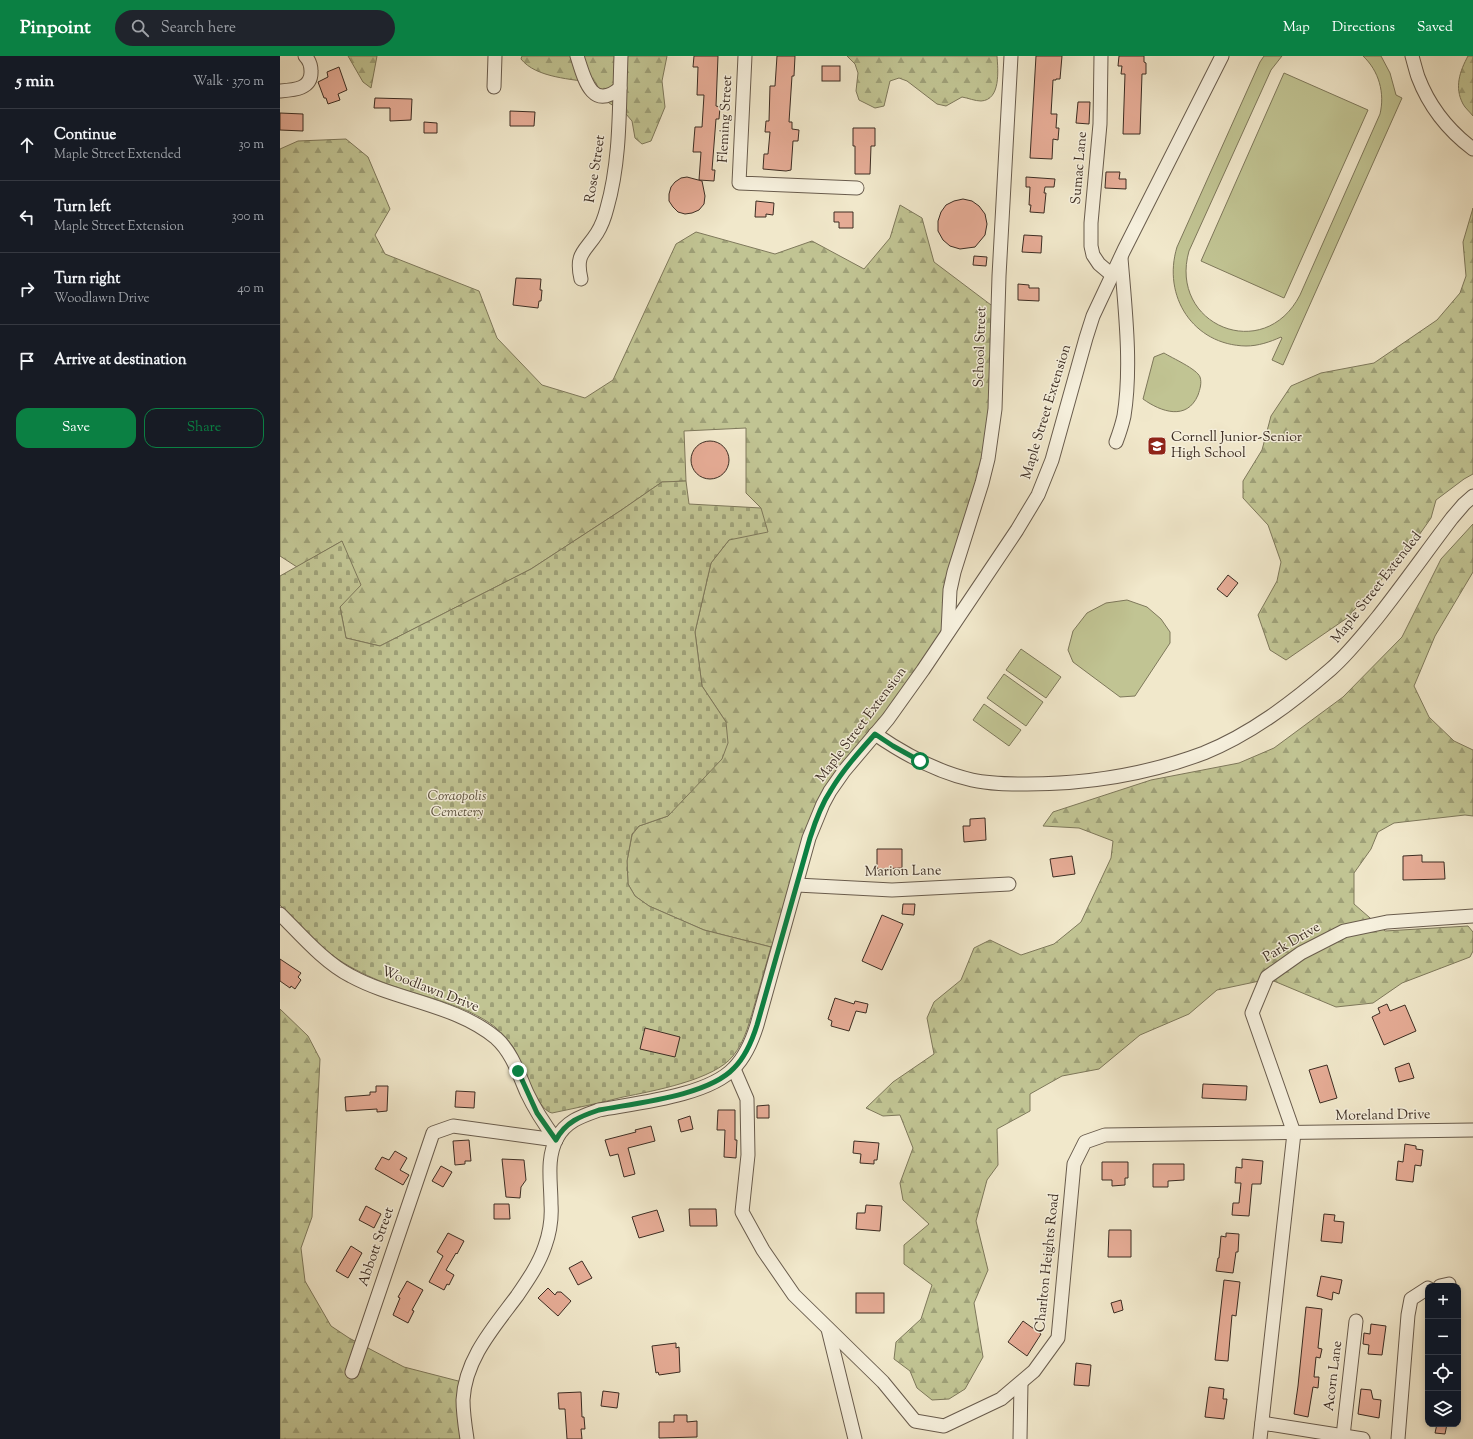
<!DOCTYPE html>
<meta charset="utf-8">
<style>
body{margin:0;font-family:"Sorts Mill Goudy",serif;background:#20242c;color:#f1f3f6}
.controls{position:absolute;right:12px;bottom:12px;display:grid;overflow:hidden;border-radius:8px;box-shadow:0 2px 6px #0003}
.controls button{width:36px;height:36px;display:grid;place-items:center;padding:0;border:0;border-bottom:1px solid #363941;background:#171b24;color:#f1f3f6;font:20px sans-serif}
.stop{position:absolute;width:12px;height:12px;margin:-9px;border:3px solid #0b8043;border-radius:50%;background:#fff}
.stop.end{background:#0b8043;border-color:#fff;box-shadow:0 1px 4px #0008}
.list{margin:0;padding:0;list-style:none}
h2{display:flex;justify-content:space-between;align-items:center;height:52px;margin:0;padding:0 16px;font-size:17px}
h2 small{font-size:13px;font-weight:400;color:#9ea1a6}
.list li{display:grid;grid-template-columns:26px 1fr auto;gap:12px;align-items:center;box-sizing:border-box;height:72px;padding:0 16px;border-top:1px solid #363941}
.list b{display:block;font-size:15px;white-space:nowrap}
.list p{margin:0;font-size:13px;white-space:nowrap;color:#9ea1a6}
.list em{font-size:13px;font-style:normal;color:#9ea1a6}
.actions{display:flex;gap:8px;padding:12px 16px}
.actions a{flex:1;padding:9px 0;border:1px solid #0b8043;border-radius:12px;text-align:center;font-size:14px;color:#0b8043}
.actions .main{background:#0b8043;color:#fff}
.icon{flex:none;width:22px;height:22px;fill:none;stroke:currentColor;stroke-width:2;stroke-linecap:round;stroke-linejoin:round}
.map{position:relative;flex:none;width:1193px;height:1383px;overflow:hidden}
header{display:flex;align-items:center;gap:24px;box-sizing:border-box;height:56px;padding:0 20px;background:#0b8043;color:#fff}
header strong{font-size:19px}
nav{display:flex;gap:22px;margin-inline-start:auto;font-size:14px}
.search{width:280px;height:36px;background:#20242c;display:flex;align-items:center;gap:10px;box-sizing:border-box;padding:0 14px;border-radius:22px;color:#9ea1a6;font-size:15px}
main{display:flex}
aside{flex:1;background:#171b24}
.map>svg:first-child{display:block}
.forest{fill:url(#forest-firs);stroke:#7e785b}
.cemetery{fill:url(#cemetery-stones);stroke:#7e785b}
.garden{fill:#c1c493;stroke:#7e785b}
.building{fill:#e6ac96;stroke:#3c2d23}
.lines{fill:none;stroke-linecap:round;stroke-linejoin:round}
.minor-casing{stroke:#695c4d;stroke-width:15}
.minor{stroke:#f6f0dd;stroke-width:13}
.route{stroke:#0b8043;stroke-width:5}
.labels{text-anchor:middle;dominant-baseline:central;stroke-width:3;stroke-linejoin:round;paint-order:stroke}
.street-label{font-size:14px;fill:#3c2d23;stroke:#f6f0dd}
.poi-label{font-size:14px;fill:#3c2d23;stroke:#f6f0dd;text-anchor:start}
.park-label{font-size:14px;font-style:italic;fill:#5d533f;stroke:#f6f0dd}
</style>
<header>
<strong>Pinpoint</strong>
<div class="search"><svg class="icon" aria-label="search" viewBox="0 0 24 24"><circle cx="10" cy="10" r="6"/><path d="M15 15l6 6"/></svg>Search here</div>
<nav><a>Map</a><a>Directions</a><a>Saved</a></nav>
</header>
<main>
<aside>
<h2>5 min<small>Walk · 370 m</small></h2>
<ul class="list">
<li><svg class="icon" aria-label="ahead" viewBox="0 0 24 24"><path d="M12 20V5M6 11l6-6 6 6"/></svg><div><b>Continue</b><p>Maple Street Extended</p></div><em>30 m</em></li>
<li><svg class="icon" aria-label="left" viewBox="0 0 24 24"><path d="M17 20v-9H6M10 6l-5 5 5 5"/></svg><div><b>Turn left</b><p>Maple Street Extension</p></div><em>300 m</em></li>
<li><svg class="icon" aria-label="right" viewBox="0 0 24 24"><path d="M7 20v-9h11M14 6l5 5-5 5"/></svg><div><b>Turn right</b><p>Woodlawn Drive</p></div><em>40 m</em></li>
<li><svg class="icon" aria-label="arrive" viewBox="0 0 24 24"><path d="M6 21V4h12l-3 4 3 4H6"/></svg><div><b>Arrive at destination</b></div></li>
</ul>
<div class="actions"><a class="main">Save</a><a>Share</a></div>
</aside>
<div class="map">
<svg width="1193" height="1383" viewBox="0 0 1193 1383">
<defs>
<pattern id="forest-firs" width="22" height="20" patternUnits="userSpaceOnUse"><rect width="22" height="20" fill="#c1c493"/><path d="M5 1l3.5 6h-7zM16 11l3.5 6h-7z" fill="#9ea078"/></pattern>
<pattern id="cemetery-stones" width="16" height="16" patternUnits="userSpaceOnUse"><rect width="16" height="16" fill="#c1c493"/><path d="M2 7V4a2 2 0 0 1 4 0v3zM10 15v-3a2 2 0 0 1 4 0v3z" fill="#9ea078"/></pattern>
</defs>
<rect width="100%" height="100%" fill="#f1e8cb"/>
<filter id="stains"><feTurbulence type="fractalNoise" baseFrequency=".005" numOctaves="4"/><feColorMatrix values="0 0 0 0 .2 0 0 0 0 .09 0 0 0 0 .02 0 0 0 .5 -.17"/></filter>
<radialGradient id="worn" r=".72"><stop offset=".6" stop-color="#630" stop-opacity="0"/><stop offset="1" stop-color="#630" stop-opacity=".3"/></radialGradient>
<g class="forest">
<path d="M68,0H97L91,32L83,26Z"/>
<path d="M242,0H387L382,25L385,51L371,85L362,88L355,82L352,65L346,58L323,43L316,27C292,23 256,22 241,3Z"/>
<path d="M567,0H717C718,14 721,44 701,45C695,45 688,42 682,41L666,50L657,48L627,25L619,22L610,25L604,50L595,52L579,44L576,35L578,17L575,8Z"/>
<path d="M1188,0H1193V60C1190,56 1185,52 1183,48C1174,31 1180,15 1188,0Z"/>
<path d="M66,83L88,101L110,153L95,179L105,198L199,235L217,282L262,329L305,342L333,324L396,188L416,176L495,198L532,185L584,213L610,182L620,149L642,162L654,206L719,255L715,353L674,516L668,577L550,735L499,893L424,874L369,850L355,840L348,828L347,805L352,779L359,770L388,760L446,666L422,630L415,576L431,507L449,484L481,452L466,437V372L404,375L406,425L382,426L340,455L251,513L100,590L66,582L60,551L62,485L17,511L0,500V93L18,85Z"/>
<path d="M1193,152V418L1184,423L1156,444L1151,462L1130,492L1067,562L1006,604L990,594L978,559L997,525L1001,506L988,469L963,442V425L982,394L991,360L1011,330L1041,317L1094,307L1157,264L1180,237L1186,220L1183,186Z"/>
<path d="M1193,468V516L1155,580L1134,630L1149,661L1174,685L1193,694V760L1185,759L1114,767L1098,776L1091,793L1074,817V848L1105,875L1188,870L1193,876V895L1190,901L1122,927L1093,947L1056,951L989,923L937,934L909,958L860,979L819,1013L782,1020L750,1038V1055L717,1073L718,1109L707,1124L696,1165L708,1214L694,1247L703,1301L685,1333L669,1343L652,1344L637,1332L630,1315L614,1303L616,1286L641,1263L652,1229L624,1208V1189L649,1168L623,1144L620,1127L633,1092L620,1059L603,1060L586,1052L613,1026L654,998L647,962L654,946L681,924L694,892L710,884L741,899L774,888L801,866L831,802L833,785L799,772L763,770L773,756L871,724L959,707L994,692L1063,641L1122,581L1161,503Z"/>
<path d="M0,953L28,980L40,1003L32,1161L21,1192L25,1225L51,1270L69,1282L124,1311L186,1327L187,1383H0Z"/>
</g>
<path class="cemetery" d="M406,425L409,448L481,452L488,476L449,484L431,507L415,576L422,630L446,666L448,687L442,703L388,760L359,770L352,778L347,805L348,828L355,840L369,850L424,874L491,891C486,909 481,926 476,944C470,963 466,984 453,1000C434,1024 373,1035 343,1041C320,1047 296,1052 272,1057C256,1054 243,1006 233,991C228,984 222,977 215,971C186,948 135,939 100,925C83,918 67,910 52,899C33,886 17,866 0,849V520L62,485L81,529L60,551L66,582L100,590L251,513L340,455L382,426Z"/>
<g class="garden">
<path d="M984,0H1002L991,14L909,195C888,269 984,309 1020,239L1100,58C1105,37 1099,15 1083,0H1101L1110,17L1116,39L1122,42L1003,309L992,304L1002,282L1001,281C990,286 978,290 966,290C913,289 882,240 897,191L980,6Z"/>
<path d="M1004,17L1088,54L1004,242L921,205Z"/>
<path d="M884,297C892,302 917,313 920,321C922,327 920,333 918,339C907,365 881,356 863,343L874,301Z"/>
<path d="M847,544L867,551L881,563L890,576V587L855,640L840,641L793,606L788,594L793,575L807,557L826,547Z"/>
<path d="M741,593L781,621L766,642L726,614Z"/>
<path d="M724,618L763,646L746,670L707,642Z"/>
<path d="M704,648L741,674L729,690L693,664Z"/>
</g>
<g class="building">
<path d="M414,0H438L436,50L440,51L439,63H436L432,114H435L434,125L419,124L421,96H413L415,71H422L424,39H417L418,11H413Z"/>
<path d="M497,0H515L514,20H512L509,66H512V73L519,74L518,85H513L511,114L506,115L483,113L484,98H488L490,76H485L486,65H489L490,30H495Z"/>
<path d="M756,0H782L780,23H776V24H773L771,58H777L776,72H779L778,84L773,83L772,103L750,102Z"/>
<path d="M839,0H864V6L866,7V18H862L860,78H843L845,18H841L842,10H838Z"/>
<rect x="542" y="10" width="18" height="15"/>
<path d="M59,11L67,34L58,38L60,44L48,48L46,42H44L38,26L48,21L47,16Z"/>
<path d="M95,42L132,43L131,64L110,65V52H94Z"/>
<path d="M798,46H810L809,68L796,67Z"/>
<path d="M230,55L255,56L254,70H230Z"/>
<path d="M0,57L23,58V75L0,74Z"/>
<path d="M144,66L157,67V77H144Z"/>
<path d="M573,72H595V90H591L590,118H575V90H573Z"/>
<path d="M826,116H840L839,123H846V133L825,132Z"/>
<path d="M407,121L422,125L425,140L424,148L419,154L412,157L405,158L398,156L393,151L389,145V138L391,131L395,126L401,122Z"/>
<path d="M746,121L775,123L774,131H765L764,137H766L764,157L750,156L751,149H749L750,131H746Z"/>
<path d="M683,143L692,145L699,150L705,158L707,168L705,179L695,191L680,193L670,190L663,184L658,175V165L661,156L666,149L674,145Z"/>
<path d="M476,145L494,147L493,159L486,158V161H475Z"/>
<path d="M554,156H573V172H559V166H554Z"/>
<path d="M744,179L762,180L761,197L742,196Z"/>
<path d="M694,200L707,201L706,210L693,209Z"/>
<path d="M236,222L261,223L260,234H262L261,245H259L258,252L233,249Z"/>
<path d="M738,228L749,229V232H759V245L738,244Z"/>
<circle cx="430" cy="404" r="19"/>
<path d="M948,519L958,527L947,541L937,533Z"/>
<path d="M705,762L706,784L684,786L683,770H690V763Z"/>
<path d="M597,793H622V812L597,813Z"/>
<path d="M1142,799V806H1164L1165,823L1123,824V800Z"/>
<path d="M792,800L795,818L773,821L770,803Z"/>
<path d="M623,848H635L634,859L622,858Z"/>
<path d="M602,859L623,868L602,914L582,905Z"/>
<path d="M0,903L21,917L18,921L21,924L15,933L11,930L10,932L0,925Z"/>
<path d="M555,942L574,948L575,945L588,948L586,957L576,955L569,975L551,970L552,965L548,963Z"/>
<path d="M1107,948L1110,955L1125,949L1136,975L1104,989L1092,961L1100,957L1098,952Z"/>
<path d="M365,972L400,981L395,1001L360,993Z"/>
<path d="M1129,1007L1134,1022L1119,1026L1115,1012Z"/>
<path d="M1047,1009L1057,1042L1040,1047L1029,1014Z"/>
<path d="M923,1028L967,1030L966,1044L922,1042Z"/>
<path d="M96,1030H108L107,1055L97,1056V1053L66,1055L65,1041L90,1039V1036H96Z"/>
<path d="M176,1035L195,1036L194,1052L175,1051Z"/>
<path d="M489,1049V1062H477V1050Z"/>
<path d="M438,1054H455V1084H457L456,1102L444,1101L445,1074H437Z"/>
<path d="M410,1060L413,1073L401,1076L398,1064Z"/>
<path d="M371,1070L375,1085L348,1092L355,1118L344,1121L338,1098L330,1100L325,1084L356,1076L355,1074Z"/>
<path d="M189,1084L191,1105H185V1108L175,1109L173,1085Z"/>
<path d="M574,1085L599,1087L597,1104H594V1108L580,1107L581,1098L573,1097Z"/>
<path d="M1125,1088L1136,1090V1093L1143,1094L1141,1110L1135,1109L1133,1126L1116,1124L1118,1105L1123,1106Z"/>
<path d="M115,1095L127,1102L120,1114L129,1119L123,1129L95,1113L102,1101L109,1104Z"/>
<path d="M222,1103L244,1104L246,1124L241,1131L240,1142L226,1141Z"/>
<path d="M962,1103L983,1105L981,1128H972L969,1160L952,1159L953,1147H959L961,1127H955L956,1111L962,1112Z"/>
<path d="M822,1106H848V1122H845V1129L832,1130V1124H822Z"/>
<path d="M873,1108H904V1124L888,1125V1131H873Z"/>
<path d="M161,1110L172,1116L163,1131L152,1125Z"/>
<path d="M214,1148H229L230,1163H214Z"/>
<path d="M586,1149L602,1150L600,1175L576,1173L577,1157H585Z"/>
<path d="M86,1150L101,1158L94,1172L79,1164Z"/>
<path d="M409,1153H436L437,1170H410Z"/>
<path d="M377,1154L384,1175L359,1182L352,1161Z"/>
<path d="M1044,1158L1055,1159L1054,1165L1064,1166L1062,1187L1041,1185Z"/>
<path d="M829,1174H851V1201H828Z"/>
<path d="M168,1177L184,1185L177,1198L176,1197L166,1214L174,1219L169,1229L167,1228L164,1234L149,1226L163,1200L157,1196Z"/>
<path d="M946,1177L959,1178L958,1196H956L953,1217L936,1215L938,1202H939L941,1180L946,1181Z"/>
<path d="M71,1190L82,1197L68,1222L56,1215Z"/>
<path d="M302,1205L312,1222L298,1229L289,1212Z"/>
<path d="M1041,1220L1062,1224L1059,1238L1053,1236L1052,1244L1037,1240Z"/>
<path d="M944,1224L960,1226L956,1260L952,1259L948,1305L935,1304Z"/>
<path d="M127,1225L143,1234L132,1254L134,1255L128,1267L113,1259L120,1242L118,1241Z"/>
<path d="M268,1232L275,1239L277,1236H281L291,1245L278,1260L258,1242Z"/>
<rect x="576" y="1237" width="28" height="20"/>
<path d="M841,1244L843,1254L834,1257L831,1247Z"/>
<path d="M1026,1251L1042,1253L1038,1292L1042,1293L1040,1302L1036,1301L1034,1321H1039L1038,1332L1033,1331L1028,1361L1014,1358L1018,1330Z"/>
<path d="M743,1265L761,1278L747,1300L728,1286Z"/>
<path d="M1091,1268L1106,1270L1102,1299L1088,1298L1089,1289L1083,1288L1084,1277L1090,1278Z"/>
<path d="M396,1287V1292L399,1291L400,1316L379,1319L378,1316L376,1317L372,1290Z"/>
<path d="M796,1307L811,1309L809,1330L794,1329Z"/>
<path d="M929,1331L944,1333L943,1343H947L944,1363L925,1361Z"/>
<path d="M1081,1333L1091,1334L1093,1343L1101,1344L1099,1362L1078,1358Z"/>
<path d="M323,1335L339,1337L337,1352L321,1350Z"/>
<path d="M301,1336L302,1361H304L305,1373H301L302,1383H287L285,1353H279L278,1337Z"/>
<path d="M394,1359H407V1366L417,1365V1381L379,1382V1366H394Z"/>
<path d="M1157,1368H1167L1165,1378L1155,1377Z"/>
</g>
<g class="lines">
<g class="minor-casing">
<g id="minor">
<path d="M297,0C304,21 311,56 340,32"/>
<path d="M465,0L459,127L577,132"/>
<path d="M821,0L820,68L811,167V190L813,199L819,208L832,219"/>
<path d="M1132,0C1134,7 1136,15 1138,21C1149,50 1169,75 1193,93"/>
<path d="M214,31L215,0"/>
<path d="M0,35C14,34 32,33 31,15C31,9 29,4 25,0"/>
<path d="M301,223C295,197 305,196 317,177C322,169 325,160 327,152C341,103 339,50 341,0"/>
<path d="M836,386C839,378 842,369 844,360C852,310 845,252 841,202"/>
<path d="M668,576L670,534L674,516L702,427L708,403L715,353L719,220L731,0"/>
<path d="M595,678C624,698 657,716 692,724C710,728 728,728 747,728C806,728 868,718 924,697C971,678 1013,646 1051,613C1068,598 1083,579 1097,562C1123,529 1147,495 1172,462L1184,448L1193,440"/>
<path d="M517,829L612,834L729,828"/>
<path d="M0,858C21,879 45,907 71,920C117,945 175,948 216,982C232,996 239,1019 247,1037C255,1054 265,1069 276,1084"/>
<path d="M454,1013L467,1043L468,1099L462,1156L483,1194L514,1239L603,1326L635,1365L664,1370L721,1343L754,1315L778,1282L794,1108L805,1086L825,1079L1193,1074"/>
<path d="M1160,1230L1169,1228"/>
<path d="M548,1273L575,1383"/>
<path d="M72,1316L153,1077L173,1070L276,1084"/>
<path d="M982,1367L1083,1383"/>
<path d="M1063,1380L1076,1265"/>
<path d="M187,1383C185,1370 183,1357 183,1344C185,1303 214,1271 237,1240C248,1224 259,1208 265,1190C270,1176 272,1162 271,1148C271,1126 266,1102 277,1082C286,1065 302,1060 319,1054C356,1047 428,1040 454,1012C466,1000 472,985 477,969L529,782L543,748L550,735L564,715L608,663L643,614L737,474L758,439L772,404L806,282L813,260L844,194L942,0"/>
<path d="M740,1383L741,1327"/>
<path d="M980,1383L1014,1077L972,957L987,921L1021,897L1064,875L1107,866L1193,860"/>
<path d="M1118,1383L1128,1259L1131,1243L1148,1232"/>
</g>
</g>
<use href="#minor" class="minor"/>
</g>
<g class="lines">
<path class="route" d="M238,1015L257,1057L276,1084C285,1066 301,1060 319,1054C356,1047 428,1040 454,1012C466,1000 472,985 477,969L530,782C535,766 541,749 551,734C563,714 579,696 595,678L613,690L640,705"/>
</g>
<defs>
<g id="school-square" transform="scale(1)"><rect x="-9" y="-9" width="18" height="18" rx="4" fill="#8f2418" stroke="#f6f0dd"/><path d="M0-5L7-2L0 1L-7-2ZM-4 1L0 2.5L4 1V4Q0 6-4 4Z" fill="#fff"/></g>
</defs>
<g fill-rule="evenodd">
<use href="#school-square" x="877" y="390"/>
</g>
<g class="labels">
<g class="street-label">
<text transform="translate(446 63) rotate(-87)">Fleming Street</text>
<text transform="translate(800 112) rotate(-85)">Sumac Lane</text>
<text transform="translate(316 113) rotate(-81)">Rose Street</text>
<text transform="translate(701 291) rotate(-88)">School Street</text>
<text transform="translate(767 356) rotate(-73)">Maple Street Extension</text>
<text transform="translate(1097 532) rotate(-52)">Maple Street Extended</text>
<text transform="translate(582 669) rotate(-53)">Maple Street Extension</text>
<text transform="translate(623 816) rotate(-1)">Marion Lane</text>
<text transform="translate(1012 887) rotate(-31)">Park Drive</text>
<text transform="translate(150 934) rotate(21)">Woodlawn Drive</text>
<text transform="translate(1103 1060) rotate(-1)">Moreland Drive</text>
<text transform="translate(97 1191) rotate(-71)">Abbott Street</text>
<text transform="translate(768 1207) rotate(-84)">Charlton Heights Road</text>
<text transform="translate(1054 1320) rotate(-83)">Acorn Lane</text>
</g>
<g class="poi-label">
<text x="891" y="382">Cornell Junior-Senior<tspan x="891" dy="16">High School</tspan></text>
</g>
<g class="park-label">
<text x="177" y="741">Coraopolis<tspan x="177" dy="16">Cemetery</tspan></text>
</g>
</g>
<rect width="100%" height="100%" filter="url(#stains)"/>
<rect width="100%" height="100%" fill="url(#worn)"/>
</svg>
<div class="controls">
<button>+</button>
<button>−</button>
<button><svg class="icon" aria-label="locate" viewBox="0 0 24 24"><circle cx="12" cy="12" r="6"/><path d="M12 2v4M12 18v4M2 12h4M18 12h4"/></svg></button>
<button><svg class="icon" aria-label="layers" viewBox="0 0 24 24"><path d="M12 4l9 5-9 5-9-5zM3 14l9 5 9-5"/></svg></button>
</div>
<div class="stop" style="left:640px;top:705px"></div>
<div class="stop end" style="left:238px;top:1015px"></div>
</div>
</main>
